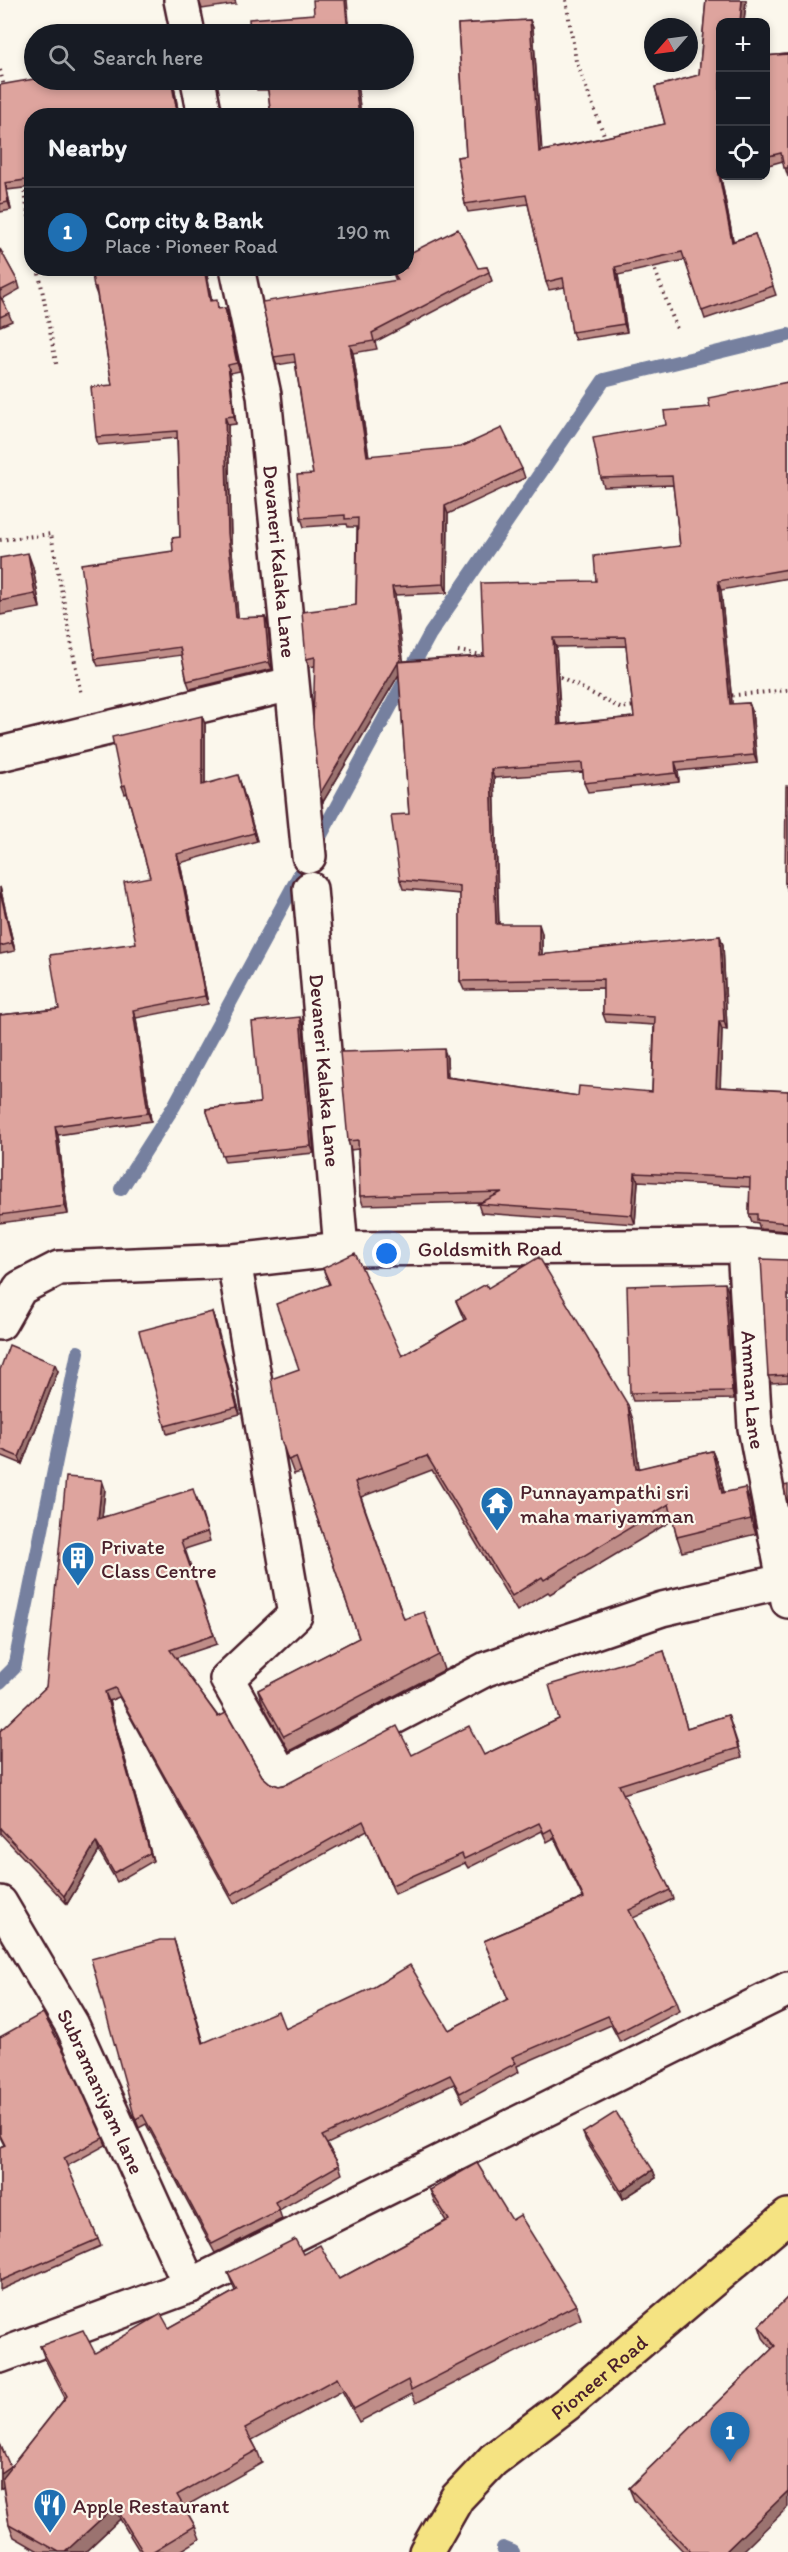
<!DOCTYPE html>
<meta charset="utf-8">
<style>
body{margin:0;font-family:Itim,sans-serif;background:#20242c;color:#f1f3f6}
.controls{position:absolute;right:18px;top:18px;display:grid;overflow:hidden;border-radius:12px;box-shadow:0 3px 9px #0003}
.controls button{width:54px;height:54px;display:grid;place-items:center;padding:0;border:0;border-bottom:2px solid #363941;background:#171b24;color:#f1f3f6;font:30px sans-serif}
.compass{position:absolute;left:644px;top:18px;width:54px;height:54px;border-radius:50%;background:#171b24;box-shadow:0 3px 9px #0003;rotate:242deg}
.you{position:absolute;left:387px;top:1254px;width:21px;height:21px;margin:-15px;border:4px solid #fff;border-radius:50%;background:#1a73e8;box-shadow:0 0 0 9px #1a73e833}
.badge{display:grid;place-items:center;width:39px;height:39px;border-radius:50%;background:#1f6fb2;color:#fff;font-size:20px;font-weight:700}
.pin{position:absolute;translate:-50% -50px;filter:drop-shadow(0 2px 3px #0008)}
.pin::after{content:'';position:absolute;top:32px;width:21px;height:18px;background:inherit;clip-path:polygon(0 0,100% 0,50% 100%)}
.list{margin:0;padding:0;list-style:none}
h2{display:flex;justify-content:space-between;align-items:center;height:78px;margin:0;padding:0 24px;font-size:26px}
h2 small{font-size:20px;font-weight:400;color:#9ea1a6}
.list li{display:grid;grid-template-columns:39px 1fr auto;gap:18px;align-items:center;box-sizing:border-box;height:90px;padding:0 24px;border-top:2px solid #363941}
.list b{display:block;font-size:22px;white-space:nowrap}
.list p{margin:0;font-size:20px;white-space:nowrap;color:#9ea1a6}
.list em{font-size:20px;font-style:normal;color:#9ea1a6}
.icon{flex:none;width:33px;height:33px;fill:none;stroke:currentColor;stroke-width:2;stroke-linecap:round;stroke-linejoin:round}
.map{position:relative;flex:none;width:788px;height:2552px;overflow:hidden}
.search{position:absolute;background:#171b24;box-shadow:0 3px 9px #0003;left:24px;top:24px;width:390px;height:66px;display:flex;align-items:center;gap:15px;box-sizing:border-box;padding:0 21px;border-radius:33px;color:#9ea1a6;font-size:22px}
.panel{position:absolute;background:#171b24;box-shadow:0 3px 9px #0003;left:24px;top:108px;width:390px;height:168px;border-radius:24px}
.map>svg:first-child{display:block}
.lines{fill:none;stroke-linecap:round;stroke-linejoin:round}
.stream{stroke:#76809f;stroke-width:14}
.minor-casing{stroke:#4a1f2b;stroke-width:38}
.major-casing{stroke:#4a1f2b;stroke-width:38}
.path{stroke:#4a1f2b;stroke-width:4;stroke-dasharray:1.5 4.5;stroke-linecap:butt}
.minor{stroke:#fbf7ec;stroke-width:33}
.major{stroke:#f5e382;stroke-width:33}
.wall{fill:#bf8d88;stroke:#4a1f2b;stroke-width:1.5;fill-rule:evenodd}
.shaded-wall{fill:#9b736f;stroke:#4a1f2b;stroke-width:1.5}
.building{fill:#dea49e;stroke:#4a1f2b;stroke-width:1.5;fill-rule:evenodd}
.labels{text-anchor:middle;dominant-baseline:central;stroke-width:4.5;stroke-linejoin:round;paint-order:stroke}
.street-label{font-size:21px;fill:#4a1f2b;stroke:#fbf7ec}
.poi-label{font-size:21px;fill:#4a1f2b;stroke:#fbf7ec;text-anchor:start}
</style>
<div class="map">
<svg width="788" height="2552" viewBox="0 0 788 2552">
<rect width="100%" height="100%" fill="#fbf7ec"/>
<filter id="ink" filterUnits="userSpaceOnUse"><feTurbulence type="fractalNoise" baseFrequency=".0167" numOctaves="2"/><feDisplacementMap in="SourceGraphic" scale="12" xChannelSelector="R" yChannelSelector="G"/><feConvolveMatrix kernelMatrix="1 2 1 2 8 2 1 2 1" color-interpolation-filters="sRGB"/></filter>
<g filter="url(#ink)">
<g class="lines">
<g class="stream">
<path d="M121,1189L174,1106L430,634L604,380L788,335"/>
<path d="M0,1682L14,1668L78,1352"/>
<path d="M503,2548L513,2552"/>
</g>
<g class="minor-casing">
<g id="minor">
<path d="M181,0L188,34"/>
<path d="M198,80L205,116"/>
<path id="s1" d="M237,268L264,395L309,856"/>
<path d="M0,754L291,684"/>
<path id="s2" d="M310,889L341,1249"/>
<path id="s3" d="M744,1246L755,1428L788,1601"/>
<path d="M234,1261L295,1615L227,1679L282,1776L486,1669L662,1609L783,1581"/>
<path id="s4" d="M0,1323L20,1288L59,1268L234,1261L341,1249L744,1246L788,1250"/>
<path id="s5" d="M0,1903L72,2025L190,2286"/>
<path d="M0,2356L190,2286L788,1989"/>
</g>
</g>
<g class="major-casing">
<g id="major">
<path id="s6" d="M426,2552L457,2498L493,2460L568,2403L788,2216"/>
</g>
</g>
<g class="path">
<path d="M566,0L576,61L606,140"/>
<path d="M0,70L4,87"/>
<path d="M23,186L32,232"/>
<path d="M653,265L677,329"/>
<path d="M38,268L57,368"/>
<path d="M0,540L51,534L81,695"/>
<path d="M458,651L487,656"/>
<path d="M555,674L620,708L635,706"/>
<path d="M726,696L788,690"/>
</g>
<use href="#minor" class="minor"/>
<use href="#major" class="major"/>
</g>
<g class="wall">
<path d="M199,0H235L236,4L202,9Z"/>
<path d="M706,0H746L744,22H720V176H730L721,178L733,241L755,234L776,295L705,319L685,260L618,275L627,332L575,340L572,332L565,287L549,290L546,282L528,204L468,212L465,204L457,157L466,156L458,24L530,20L533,28L542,151L665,124L655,87L699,75Z"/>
<path d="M788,54V177L783,161L765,166V56Z"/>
<path d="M173,80L179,116H32V187L7,190L11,210L0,212V85Z"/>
<path d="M254,80H354V84L358,91L361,116H271L268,90H257Z"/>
<path d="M0,249L18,282L20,289L2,299L12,321L0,326Z"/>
<path d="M487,267L492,281L375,342L377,349L353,353L369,456L522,469L525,478L448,514L447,593L395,595L403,661L484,656L596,581L680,546L673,485L604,487L601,478L666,425L710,407L788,382V578L721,590L732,704L749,703L752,711L757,763L678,771L679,782L588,792L584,783L583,772L494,778L499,924L542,933V955L720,936L723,945L727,1030L722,1029L720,1087L788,1091V1231L760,1229L758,1223L752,1222L749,1214L750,1187L638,1181L635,1224L481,1213L478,1204L482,1202L363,1205L360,1196L358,1149L351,1150L348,1141L447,1058L448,1077L578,1096L652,1092L654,1025L606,1022L603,1014V988L464,990L460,981V894L403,889L400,880L409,814L399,674L323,802L315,666L309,667L306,659L356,605L357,527H348L347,524L304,527L301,518L313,474L295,362L277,365L274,357L396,281L391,268H478ZM626,646L634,717L561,724L556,647Z"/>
<path d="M206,268L211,300L220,309L225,308L228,316L240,371L230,373L236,424L228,425L231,541L238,618L265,617L268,625L272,669L190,689L187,681L182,655L98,666L95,659L173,551L180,537L177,438L98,445L96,437L112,385L97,295L94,287Z"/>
<path d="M0,558L33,567L40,608L0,615Z"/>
<path d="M205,724V784H241L257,841L180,863L208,1004L136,1018L151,1121L58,1135L68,1214L0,1223V1015L59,1009L136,943L150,877L127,793L125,794L122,786Z"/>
<path d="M788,786V892L785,883Z"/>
<path d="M0,887L15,951L0,954Z"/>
<path d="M303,1025L314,1153L225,1162L206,1109L260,1103Z"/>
<path d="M788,1260V1382L771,1383L768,1376Z"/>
<path d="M323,1268L402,1356L464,1320L456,1301L488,1288L633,1420L639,1469L712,1451L718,1465L724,1492L750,1502L756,1534L682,1552L677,1537L673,1520L550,1594L548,1592L517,1611L432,1470L361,1497L404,1619L430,1627L444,1670L289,1751L263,1705L258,1690L359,1638L301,1472L294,1474L281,1439L299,1369L329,1285Z"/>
<path d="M728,1291L734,1399L633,1401L630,1393Z"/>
<path d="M212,1312L240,1414L167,1434L165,1426Z"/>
<path d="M0,1370L58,1371L22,1464L0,1455Z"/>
<path d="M105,1489L102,1517L197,1498L210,1541L185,1549L217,1644L175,1658L262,1776L270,1783L279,1786L412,1755H484L559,1719L664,1651L687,1728L728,1715L742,1757L623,1794L670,1890L673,1899L633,1918L677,2002L680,2011L620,2042L611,2025L517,2066L519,2072L463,2102L454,2084L327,2144L339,2165L342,2174L279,2210L282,2219L215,2253L146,2124L139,2128L134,2115L174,1940L204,2043L285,2029L449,2030L508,1999L484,1941L583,1898L554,1838L547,1842L542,1831L468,1868L465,1863L395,1894L367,1830L234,1904L119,1697L109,1701L153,1861L117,1882L99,1851L67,1904L0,1833V1731L46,1687Z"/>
<path d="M0,2037L103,2138L106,2145L67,2166L101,2246L0,2290V2147L4,2145L0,2137Z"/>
<path d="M583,2133L653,2170L656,2178L623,2199L586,2141Z"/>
<path d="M430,2190L512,2220L576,2305L581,2319L416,2403L412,2394L359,2422L342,2391L252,2440L257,2450L262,2463L184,2507L195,2526L200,2539L179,2552H140L120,2519L85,2552H40L14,2537L9,2524L3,2487L0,2489V2444L10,2468L65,2398L45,2359L40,2346L95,2353L169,2328L235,2291L228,2273L303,2254L339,2279L446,2221L435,2203Z"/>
<path d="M788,2297L742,2552H684L634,2500L629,2488L772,2349L763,2338L759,2326Z"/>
</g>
<g class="shaded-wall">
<path d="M345,0H347L350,34H348Z"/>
<path d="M742,0H746L744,22H740Z"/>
<path d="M530,20L533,28L542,160L539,152Z"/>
<path d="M171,80H173L179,116H178Z"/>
<path d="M355,84L358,91L361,116H359Z"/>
<path d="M718,170L721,178L735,250L732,242Z"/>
<path d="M5,183L7,190L11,210L8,202Z"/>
<path d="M615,267L618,275L627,332L624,324Z"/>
<path d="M204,268H206L213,308L210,301Z"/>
<path d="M225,308L228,316L240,371L237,363Z"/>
<path d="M350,345L353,353L370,465L367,456Z"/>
<path d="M228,365L230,373L236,424L234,416Z"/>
<path d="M225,417L228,425L231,541L239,626L236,618L228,533Z"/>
<path d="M445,506L448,514L447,593L444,584Z"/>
<path d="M28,553L33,567L40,608L35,594Z"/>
<path d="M718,581L721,590L733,713L730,704Z"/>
<path d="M392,587L395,595L404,666L323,802L320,794Z"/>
<path d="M265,617L268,625L272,669L269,662Z"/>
<path d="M553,638L556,647L561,733L558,725Z"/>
<path d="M749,703L752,711L757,763L754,755Z"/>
<path d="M202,716L205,724V793L202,785Z"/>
<path d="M675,762L678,771L679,782L676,773Z"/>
<path d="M491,769L494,778L499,933L496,924Z"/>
<path d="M238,775L241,784L257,841L254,833Z"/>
<path d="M177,854L180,863L208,1004L205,996Z"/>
<path d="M0,887L15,951L12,943L0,891Z"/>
<path d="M539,924L542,933V964L539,955Z"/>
<path d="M720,936L723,945L727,1030L724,1021Z"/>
<path d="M133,1010L136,1018L151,1121L148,1113Z"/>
<path d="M300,1017L303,1025L314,1153L311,1146Z"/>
<path d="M719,1021L722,1029L720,1096L716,1087Z"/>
<path d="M444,1049L447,1058L448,1086L445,1077Z"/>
<path d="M55,1126L58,1135L68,1214L65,1206Z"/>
<path d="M635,1173L638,1181L635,1224L632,1215Z"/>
<path d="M725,1283L728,1291L734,1399L732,1391Z"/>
<path d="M212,1312L215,1319L240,1414L237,1407Z"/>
<path d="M55,1364L58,1371L22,1464L19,1457Z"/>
<path d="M628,1405L633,1420L641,1484L636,1469Z"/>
<path d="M712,1451L718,1465L727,1507L722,1493Z"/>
<path d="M102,1480L105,1489L101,1528L98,1519Z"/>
<path d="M745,1488L750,1502L756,1534L751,1519Z"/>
<path d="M105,1692L109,1701L153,1861L150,1853Z"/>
<path d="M96,1842L99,1851L67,1904L64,1896Z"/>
<path d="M174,1940L177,1949L206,2052L203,2043Z"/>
<path d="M653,2170L656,2178L623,2199L621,2191Z"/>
<path d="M10,2466L14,2479L0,2489V2473Z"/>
<path d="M788,2491V2507L742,2552H725Z"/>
<path d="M115,2506L120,2519L85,2552H65Z"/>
</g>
<g class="building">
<path d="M313,0H345L348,34H250L249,19L314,14Z"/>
<path d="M706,0H742L740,22H720V169L718,170L732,242L755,234L773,286L702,311L682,252L615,267L624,324L572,332L563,278L546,282L526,195L465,204L457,157L466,156L458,24L530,20L539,152L665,124L655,87L699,75Z"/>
<path d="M788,54V168H784L781,153L765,157V56Z"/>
<path d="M34,79L171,80L178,116H32V179L5,183L8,202L0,204V85Z"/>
<path d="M254,80H352V84H355L359,116H271L267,82L254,83Z"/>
<path d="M458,229L478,268L487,267L489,272L372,333L374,341L350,345L367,456L461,447L502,428L522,469L445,506L444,584L392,587L401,658L320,794L313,724L315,657L306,659L302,612L356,605L358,518L345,519V515L301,518L297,475L313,474L294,354L274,357L262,302L398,280L391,268H406V255Z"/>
<path d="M0,249L18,282L0,291Z"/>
<path d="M91,268H204L210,301L217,300L218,309L225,308L237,363L228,365L234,416L225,417L228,533L236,618L265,617L269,662L187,681L180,647L95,659L81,564L173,551L172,538L180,537L177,431L96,437L91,387L112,385L96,287H94Z"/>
<path d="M0,296L9,313L0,317Z"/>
<path d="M788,382V569L718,581L730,704L749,703L754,755L675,762L676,773L584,783L582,763L491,769L496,924H539V955L720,936L724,1021H719L716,1087L788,1091V1223L757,1220V1214H749L750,1178L635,1173L632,1215L478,1204L502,1192L360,1196L358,1140L348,1141L340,1052L444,1049L445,1077L578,1096L579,1086L652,1092L655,1017L603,1014V979L460,981V886L400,880L391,815L409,814L398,662L484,656L481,583L596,581L594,556L680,546L672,476L601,478L593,438L666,425L664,411L710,407L708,398ZM625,637L634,717L558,725L553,638Z"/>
<path d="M28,553L35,594L0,601V558Z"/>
<path d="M202,716V785L238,775L254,833L177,854L205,996L133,1010L148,1113L55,1126L65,1206L0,1215V1015L59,1009L50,955L136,943L124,882L150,877L125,785L122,786L112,737Z"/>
<path d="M786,786H788V883H785Z"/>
<path d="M0,891L12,943L0,946Z"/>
<path d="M300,1017L311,1146L222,1155L206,1109L260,1103L252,1022Z"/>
<path d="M355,1253L402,1356L466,1319L456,1301L486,1284L488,1288L539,1257L628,1405L636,1469L712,1451L722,1493L745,1488L751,1519L677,1537L669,1504L544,1580L542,1577L512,1596L427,1456L355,1482L404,1619L424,1612L439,1655L284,1736L258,1690L359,1638L296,1457L288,1460L281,1439L271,1379L299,1369L276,1304L330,1284L323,1268Z"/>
<path d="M761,1259L788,1260V1375L768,1376Z"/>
<path d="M725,1283L732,1391L630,1393L627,1286Z"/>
<path d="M212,1312L237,1407L165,1426L139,1331Z"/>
<path d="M9,1345L55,1364L19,1457L0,1449V1370Z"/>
<path d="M66,1477L102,1480L98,1519L193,1489L207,1532L181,1541L214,1635L170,1650L218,1717L226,1713L262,1776L270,1783L279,1786L287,1784L397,1726L412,1755L469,1726L484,1755L559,1719L549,1685L664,1651L687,1728L728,1715L738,1748L619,1785L670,1890L629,1910L677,2002L617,2033L608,2016L512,2057L516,2063L460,2093L450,2075L322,2136L339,2165L275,2202L279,2210L212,2244L143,2115L136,2119L134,2115L91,1959L160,1940H174L203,2043L278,2011L285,2029L374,1987L410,1965L449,2030L508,1999L484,1941L584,1898L551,1829L544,1833L539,1823L464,1859L462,1854L392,1885L363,1821L231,1895L115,1688L105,1692L150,1853L114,1873L96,1842L64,1896L0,1828V1731L46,1687Z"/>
<path d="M788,1485V1508L784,1486Z"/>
<path d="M43,2013L66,2056L103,2138L64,2158L98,2239L0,2281V2147L5,2145L0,2135V2037Z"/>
<path d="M616,2112L653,2170L621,2191L583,2133Z"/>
<path d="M477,2163L512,2220L520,2215L576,2305L411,2390L408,2380L354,2409L337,2378L245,2428L257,2450L177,2495L195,2526L152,2552H143L115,2506L65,2552H59L9,2524L2,2478L67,2396L40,2346L83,2330L95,2353L161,2314L169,2328L237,2290L228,2273L295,2239L303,2254L320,2245L339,2279L449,2220L430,2190Z"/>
<path d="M788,2297V2491L725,2552H691L629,2488L775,2346L759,2326Z"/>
<path d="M0,2444L10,2466L0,2473Z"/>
</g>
</g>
<defs>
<g id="temple-pin" transform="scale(1.725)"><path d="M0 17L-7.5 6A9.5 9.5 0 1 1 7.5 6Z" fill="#1f6fb2" stroke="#fbf7ec"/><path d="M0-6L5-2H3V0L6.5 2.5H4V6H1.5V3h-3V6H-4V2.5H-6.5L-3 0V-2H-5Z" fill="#fff"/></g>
<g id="building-pin" transform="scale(1.725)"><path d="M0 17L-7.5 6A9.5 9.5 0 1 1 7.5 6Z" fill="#1f6fb2" stroke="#fbf7ec"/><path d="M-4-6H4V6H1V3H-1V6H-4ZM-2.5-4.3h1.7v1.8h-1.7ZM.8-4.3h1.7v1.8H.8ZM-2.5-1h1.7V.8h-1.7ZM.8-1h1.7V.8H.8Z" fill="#fff"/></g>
<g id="restaurant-pin" transform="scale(1.725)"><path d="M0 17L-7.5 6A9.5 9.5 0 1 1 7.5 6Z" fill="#1f6fb2" stroke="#fbf7ec"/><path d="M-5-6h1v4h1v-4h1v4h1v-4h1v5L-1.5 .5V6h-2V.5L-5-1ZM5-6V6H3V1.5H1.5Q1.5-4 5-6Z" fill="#fff"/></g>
</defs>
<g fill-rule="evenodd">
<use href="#temple-pin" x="497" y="1503"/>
<use href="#building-pin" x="78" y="1558"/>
<use href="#restaurant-pin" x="50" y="2505"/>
</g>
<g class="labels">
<g class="street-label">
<text stroke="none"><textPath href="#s1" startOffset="297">Devaneri Kalaka Lane</textPath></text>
<text stroke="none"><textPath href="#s2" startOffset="182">Devaneri Kalaka Lane</textPath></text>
<text stroke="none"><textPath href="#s4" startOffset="516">Goldsmith Road</textPath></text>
<text stroke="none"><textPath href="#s3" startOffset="144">Amman Lane</textPath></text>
<text stroke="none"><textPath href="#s5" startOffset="214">Subramaniyam lane</textPath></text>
<text stroke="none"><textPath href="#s6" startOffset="249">Pioneer Road</textPath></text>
</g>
<g class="poi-label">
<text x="520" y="1491">Punnayampathi sri<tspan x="520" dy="24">maha mariyamman</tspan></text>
<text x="101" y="1546">Private<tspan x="101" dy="24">Class Centre</tspan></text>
<text x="73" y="2505">Apple Restaurant</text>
</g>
</g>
</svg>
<div class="controls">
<button>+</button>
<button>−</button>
<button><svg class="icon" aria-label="locate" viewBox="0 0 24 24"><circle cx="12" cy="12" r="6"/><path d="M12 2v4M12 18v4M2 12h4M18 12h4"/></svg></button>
</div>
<svg class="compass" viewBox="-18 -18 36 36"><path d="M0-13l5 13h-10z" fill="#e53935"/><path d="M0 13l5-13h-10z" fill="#9ea1a6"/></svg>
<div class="you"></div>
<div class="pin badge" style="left:730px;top:2462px">1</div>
<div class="search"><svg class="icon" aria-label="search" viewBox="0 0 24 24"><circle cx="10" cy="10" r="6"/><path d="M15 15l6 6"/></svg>Search here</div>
<section class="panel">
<h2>Nearby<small></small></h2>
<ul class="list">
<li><span class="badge">1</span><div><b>Corp city &amp; Bank</b><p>Place · Pioneer Road</p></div><em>190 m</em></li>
</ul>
</section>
</div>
